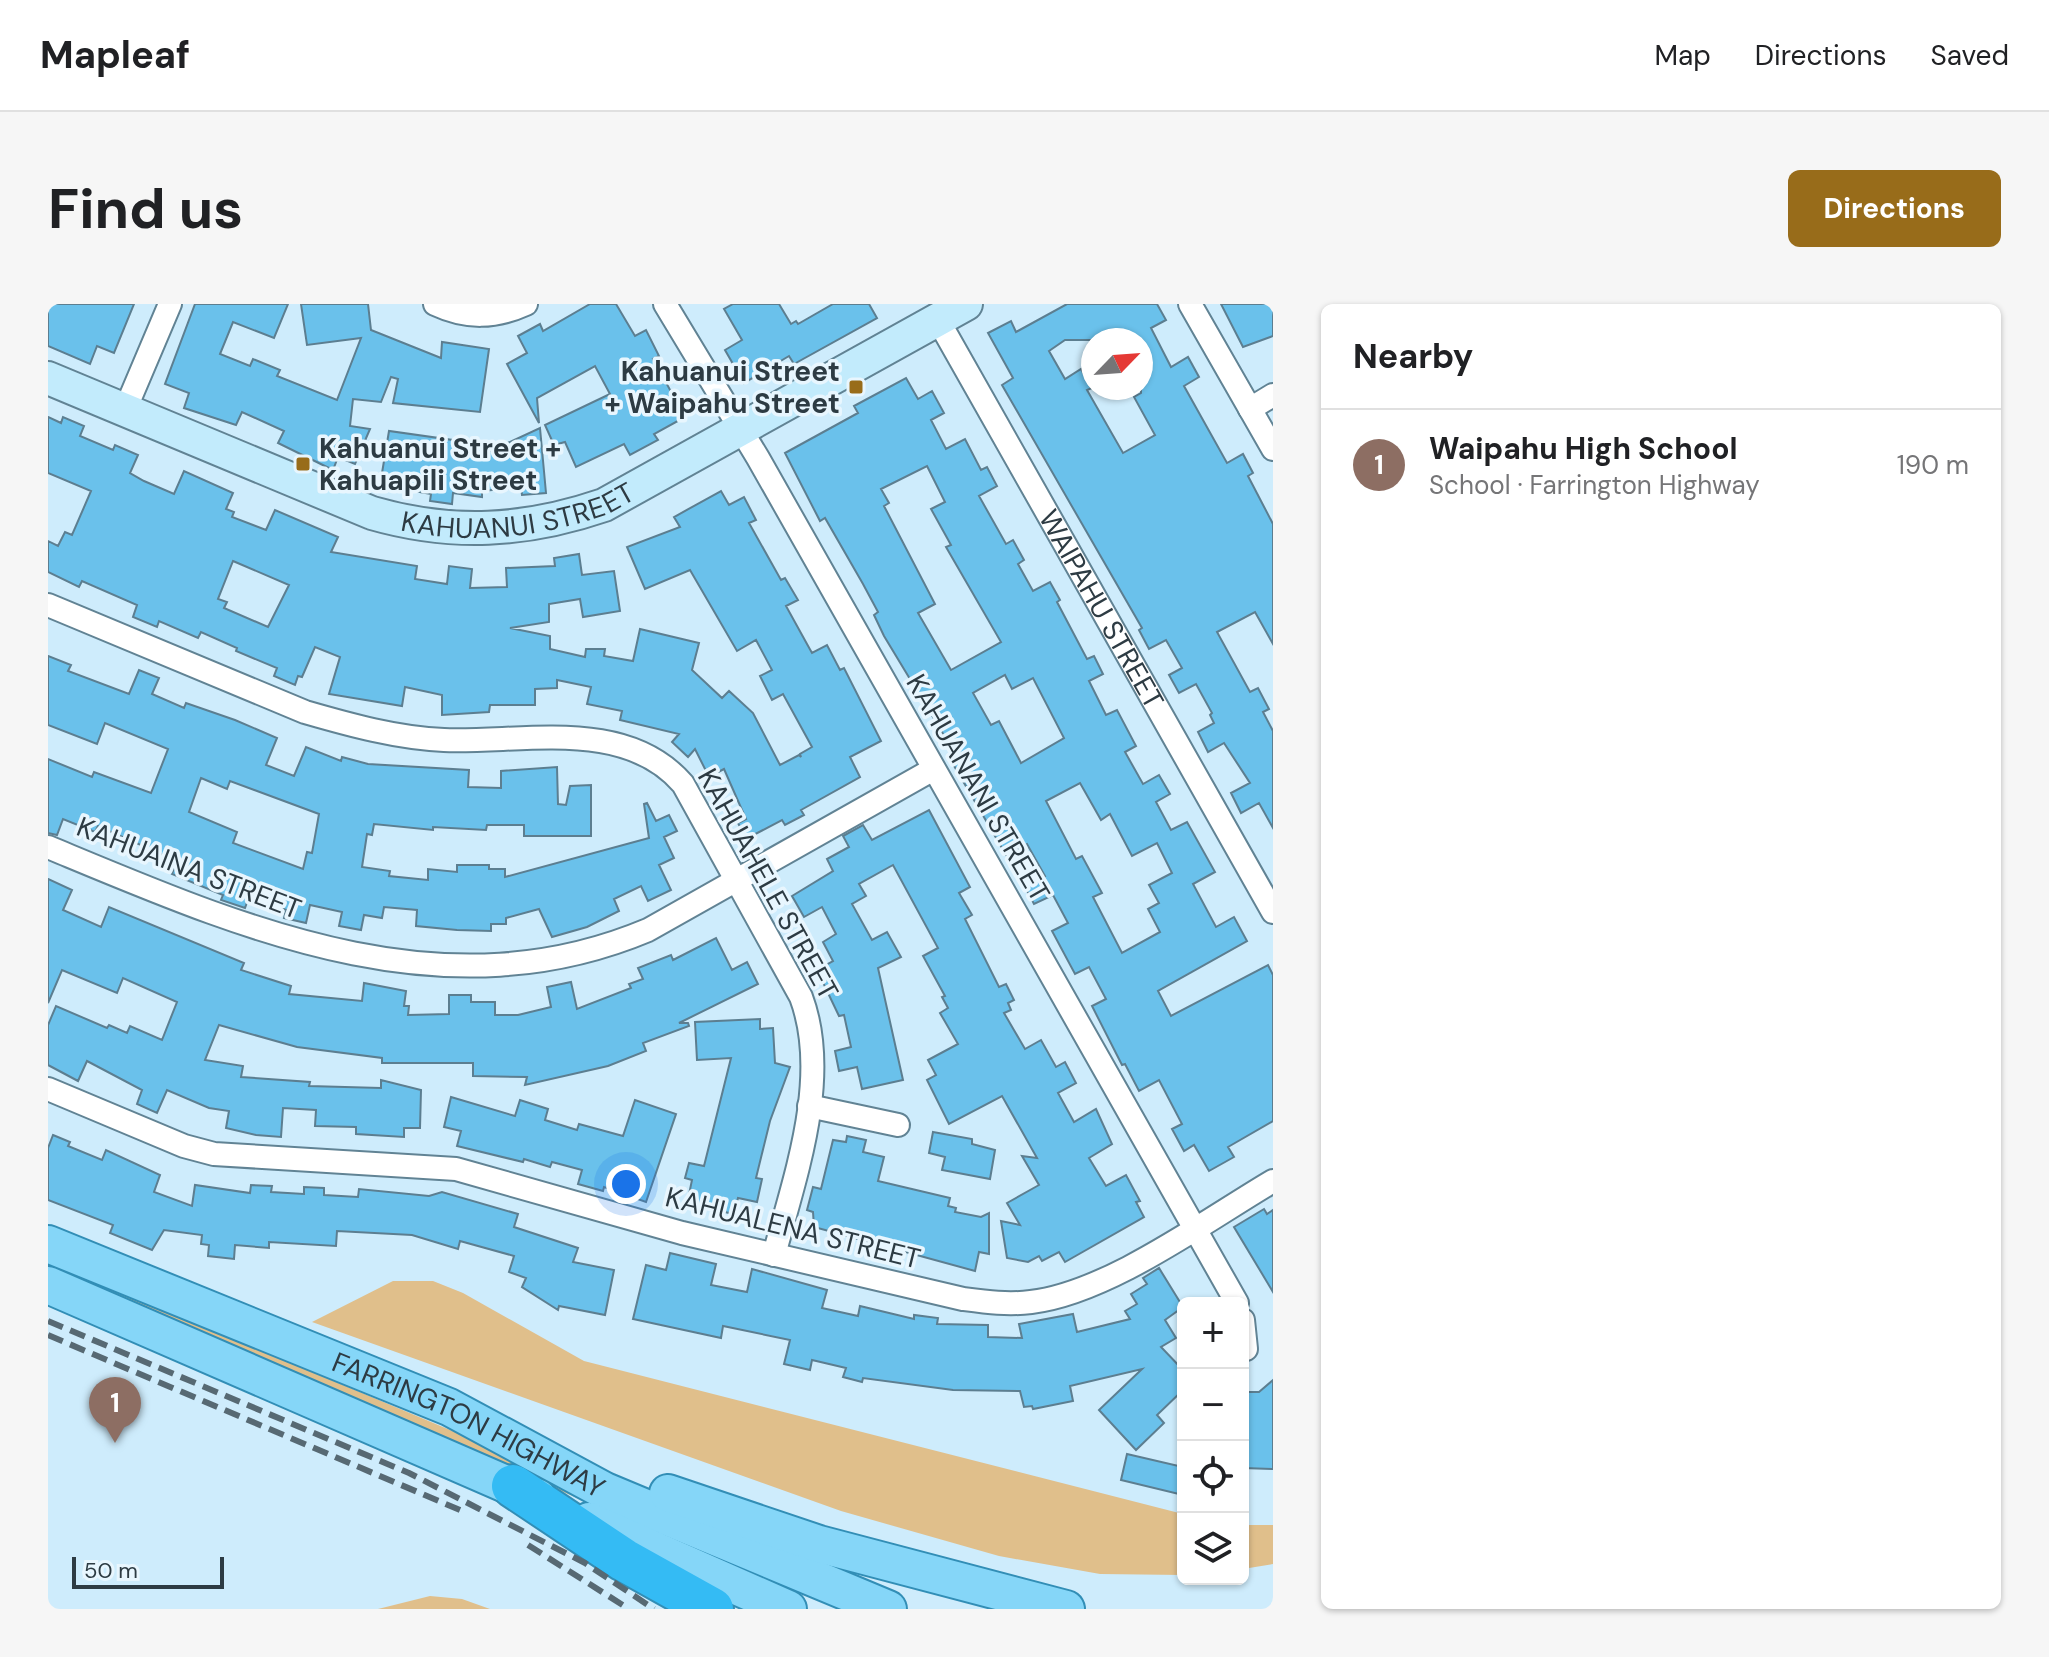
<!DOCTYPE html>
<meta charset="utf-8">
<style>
body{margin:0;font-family:"DM Sans",sans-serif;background:#f6f6f6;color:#202124}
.controls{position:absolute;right:24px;bottom:24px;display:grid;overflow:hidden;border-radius:12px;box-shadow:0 2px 6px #0004}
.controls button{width:72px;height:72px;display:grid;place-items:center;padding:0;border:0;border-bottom:2px solid #e0e0e0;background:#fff;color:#202124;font:40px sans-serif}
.compass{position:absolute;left:1033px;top:24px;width:72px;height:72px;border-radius:50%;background:#fff;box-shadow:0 2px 6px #0004;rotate:65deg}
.scale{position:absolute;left:24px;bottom:20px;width:152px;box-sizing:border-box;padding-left:8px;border:4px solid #2d3b43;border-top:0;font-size:22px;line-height:28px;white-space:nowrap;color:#2d3b43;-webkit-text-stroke:6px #e8f6fe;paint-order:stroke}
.you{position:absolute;left:578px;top:880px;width:28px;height:28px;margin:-20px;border:6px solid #fff;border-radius:50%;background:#1a73e8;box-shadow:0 0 0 12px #1a73e833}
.badge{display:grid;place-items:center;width:52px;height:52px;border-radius:50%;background:#986c1a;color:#fff;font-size:26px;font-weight:700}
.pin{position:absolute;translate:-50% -66px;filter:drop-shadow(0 2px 4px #0008)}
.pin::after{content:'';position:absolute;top:42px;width:28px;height:24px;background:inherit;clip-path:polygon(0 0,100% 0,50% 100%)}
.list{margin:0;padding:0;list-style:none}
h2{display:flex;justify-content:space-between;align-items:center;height:104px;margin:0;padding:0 32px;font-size:34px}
h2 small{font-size:26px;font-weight:400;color:#757577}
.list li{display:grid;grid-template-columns:52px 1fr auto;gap:24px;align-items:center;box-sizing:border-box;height:112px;padding:0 32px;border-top:2px solid #e0e0e0}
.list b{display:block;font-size:30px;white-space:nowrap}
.list p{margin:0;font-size:26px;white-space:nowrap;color:#757577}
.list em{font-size:26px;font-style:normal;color:#757577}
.icon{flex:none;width:44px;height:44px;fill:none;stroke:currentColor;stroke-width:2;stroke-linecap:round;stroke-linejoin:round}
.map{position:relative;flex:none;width:1225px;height:1305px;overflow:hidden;border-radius:12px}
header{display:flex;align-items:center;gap:48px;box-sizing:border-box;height:112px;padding:0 40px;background:#fff;border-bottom:2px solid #e0e0e0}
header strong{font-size:38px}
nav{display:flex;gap:44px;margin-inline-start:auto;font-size:28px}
.intro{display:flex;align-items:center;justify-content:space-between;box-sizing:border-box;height:192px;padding:0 48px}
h1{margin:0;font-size:56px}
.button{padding:20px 36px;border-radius:12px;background:#986c1a;color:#fff;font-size:28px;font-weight:700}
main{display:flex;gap:48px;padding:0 48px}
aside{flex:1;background:#fff;border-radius:12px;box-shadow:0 2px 6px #0004}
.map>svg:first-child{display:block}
.green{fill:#e0bf8b}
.building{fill:#6ac1eb;stroke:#5c7e90;stroke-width:2;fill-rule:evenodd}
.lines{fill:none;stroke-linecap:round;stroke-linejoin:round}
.street-casing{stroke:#618394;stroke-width:26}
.secondary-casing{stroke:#618394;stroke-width:36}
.primary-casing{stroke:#328eb6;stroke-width:40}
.highway-casing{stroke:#328eb6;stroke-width:46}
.street{stroke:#fff;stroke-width:22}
.secondary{stroke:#c2ebfc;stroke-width:32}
.primary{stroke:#85d6f8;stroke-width:36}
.highway{stroke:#34bbf4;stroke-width:42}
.rail{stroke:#576973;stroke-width:6;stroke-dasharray:16 8;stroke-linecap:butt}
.poi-dot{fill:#986c1a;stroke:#e8f6fe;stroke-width:3}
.labels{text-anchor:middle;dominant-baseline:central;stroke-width:7;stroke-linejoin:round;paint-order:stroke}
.poi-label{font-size:28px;font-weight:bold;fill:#2d3b43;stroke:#e8f6fe;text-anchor:end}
.street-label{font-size:28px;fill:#2d3b43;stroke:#e8f6fe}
</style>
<header>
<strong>Mapleaf</strong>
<nav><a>Map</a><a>Directions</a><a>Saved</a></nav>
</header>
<div class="intro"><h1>Find us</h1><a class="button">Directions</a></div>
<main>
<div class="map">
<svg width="1225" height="1305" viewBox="0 0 1225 1305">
<rect width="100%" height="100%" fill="#ceecfc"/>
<g class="green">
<path d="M0,957L828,1305H795L0,973Z"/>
<path d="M345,977H385L415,989L536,1057L1135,1210V1271L1052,1270L951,1252L793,1207L264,1018Z"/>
<path d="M1195,1221H1225V1260L1195,1265Z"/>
<path d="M382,1292L414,1295L442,1305H330Z"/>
</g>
<g class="building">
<path d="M0,0H86L66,49L49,42L42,60L0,42Z"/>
<path d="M147,0H240L226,34L185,18L172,50L202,62L205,55L232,66L229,72L289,96L313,34L259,41L253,0H320L323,26L393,54L394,38L441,45L432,108L345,99L350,75L343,73L333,98L305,95L302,122L322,125L307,160L290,153L285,166L230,139L236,127L194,108L188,121L136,104L141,89L117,80Z"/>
<path d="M542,0H568L587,32L598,26L611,52L605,55L637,113L606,130L610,136L582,151L576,140L528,163L517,138L506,141L497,121L562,90L547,62L489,94L491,119L459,60L479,49L470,32L492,20L495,27Z"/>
<path d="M685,0H731L743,20L748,17L750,20L785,0H821L829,14L746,60L741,52L696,79L677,46L694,36L676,5Z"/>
<path d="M1019,0H1109L1118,16L1103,24L1123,63L1140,53L1151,73L1136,82L1179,159L1195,150L1205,169L1200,172L1225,220V340L1207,308L1169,328L1202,388L1210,384L1221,405L1215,408L1225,427V524L1211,499L1193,509L1183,489L1202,479L1176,439L1160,448L1150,428L1166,419L1162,411L1164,409L1148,380L1131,389L1121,371L1134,364L1118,336L1101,345L1091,326L1094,324L954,81L965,74L940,29L963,17L968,28ZM1017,36H1093V89L1086,93L1107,131L1075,149L1039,86L1044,84L1033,65L1017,75L1001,47Z"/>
<path d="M1173,0H1225V32L1195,43Z"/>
<path d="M858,74L870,95L884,87L896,109L883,116L898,145L917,135L933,166L939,163L949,182L931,192L958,240L965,236L976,256L970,260L985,287L1002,278L1012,296L1009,298L1039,355L1046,352L1055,370L1041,377L1058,411L1069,406L1088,442L1077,448L1095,480L1111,471L1122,490L1108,498L1123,526L1139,518L1167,568L1145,580L1168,623L1186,613L1199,637L1110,687L1123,712L1220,661L1225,671V817L1180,843L1186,853L1161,867L1146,841L1136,847L1124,825L1134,820L1111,776L1091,787L1077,760L1074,761L1044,702L1058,695L1041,663L1027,670L1004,627L1020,619L1005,591L986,600L977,583L997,572L979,540L958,551L905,460L910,457L894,428L836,332L826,311L830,308L815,280L777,214L772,217L737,149L810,109L806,102ZM879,162L897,198L883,205L903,241L898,243L953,338L903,366L870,309L887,300L836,202L841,199L833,185ZM957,371L964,385L985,374L1016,434L973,459L951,417L943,421L925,389ZM1032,479L1053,516L1062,510L1084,552L1109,539L1124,569L1101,581L1111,599L1100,605L1112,628L1074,649L1045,593L1054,589L1034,552L1028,555L998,497Z"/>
<path d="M0,113L13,119L15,113L36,122L32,132L65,146L67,141L90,151L82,169L96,177L126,190L136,167L185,189L178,205L186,208L184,213L218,226L227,206L290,233L283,248L369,262L367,275L399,280L401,262L424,265L422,284L459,283L458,264L507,262L506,254L531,250L534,271L566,267L572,307L535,313L532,295L501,300V318L462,324L502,332V345L537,353L538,345H557L556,352L585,357L592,325L651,339L644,366L674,394L681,387L705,409L732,461L751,451L753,453L752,450L764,443L735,390L724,396L712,372L724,366L708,336L689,347L642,266L597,285L579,243L632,223L626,213L673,187L681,201L696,193L708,216L701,219L733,276L737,274L750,296L738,302L759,340L764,349L779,341L792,366L796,364L833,437L802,453L812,473L753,506L756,511L737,521L734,516L698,535L690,519L698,515L676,465L661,473L647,445L640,453L624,438L631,430L572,416L574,407L539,400L543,383L509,376V384L487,385V401H442L441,408L394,411V391L357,383L354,402L281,390L292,353L267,343L254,373L250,372L247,381L226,372L229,364L188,347L189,344L153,328L150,334L111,317L109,323L85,313L89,301L34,277L31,283L0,268V237L10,242L17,228L24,231L43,187L0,169ZM185,257L241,281L220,323L176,304L179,298L170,295Z"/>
<path d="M492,124L498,189L474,191L473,183L434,187V193L405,189L404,200L382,197L383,190L332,181L341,127L433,140L438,149Z"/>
<path d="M0,352L23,361L20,367L81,390L91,366L111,374L104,390L136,404L138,399L187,416L229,434L218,461L246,472L258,443L293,457L294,453L320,460L421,466L420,483L453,484V467L509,463L510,500L518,501L522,482L543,481V532H476V521H439L438,526L385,523V526L326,520L324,531L319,530L314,563L342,567L341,572L380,576V565L409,568V561H441V565H457V573L601,534L596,500L599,499L608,517L621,511L629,527L616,533L626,554L611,561L623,586L600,597L593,582L566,595L571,607L539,623L504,633L491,605L458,614V620H443V627L409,626L368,622L369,606L336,603L334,614L316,611L313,626L291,622L294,608L262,601L258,619L236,614L238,606L201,593L197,604L173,596L175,591L124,570L129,557L50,522L47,528L15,515L9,531L0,529V455L44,473L46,468L103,489L120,445L57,419L49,440L0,421ZM153,474L179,485L182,477L271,510L264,549L259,548L255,565L185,539L189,528L141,508Z"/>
<path d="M881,506L922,583L911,589L924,611L917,615L951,683L958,680L966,696L960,699L963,706L956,709L977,745L993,736L1008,763L1017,758L1028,779L1010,789L1026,818L1048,805L1064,840L1041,854L1058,882L1078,871L1092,897L1088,898L1096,913L1017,958L1011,948L994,957L991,952L980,958L959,954L953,917L972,921L959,899L991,881L974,852L989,854L954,792L901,820L879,776L888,771L880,756L910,740L892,709L900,704L894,693L897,692L875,652L890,644L845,561L811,580L818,592L804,600L824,636L839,628L853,653L830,664L855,776L814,785L809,763L791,767L787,747L803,743L796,711L791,712L769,666L785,657L775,638L788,630L774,603L756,613L744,592L785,567L779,555L801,543L795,532L815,521L824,536Z"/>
<path d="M0,575L24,586L15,606L53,623L61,603L196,659L193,666L243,682L241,690L314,697L316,679L358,687L356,702H361L360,711L401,710V691H423V698H447V711H470L503,703L499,683L523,678L529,705L583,684L581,680L595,675L590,664L623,651L625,656L668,634L684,666L699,658L710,680L631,719H640L641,722L595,739L598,747L560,762L477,781L479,773L425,772V759H334V754L249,743L171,721L157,756L195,762L193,773L262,778L261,782L333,784V776L373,786L372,824H356V833L308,830V823L267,822L268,806L235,804L233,833L208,831L178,824L181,807L161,804L119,786L109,809L89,800L94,786L39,757L30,777L0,761V721L8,702L59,724L61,721L79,729L82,722L114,736L129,698L75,674L69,689L14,666L0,699Z"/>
<path d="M712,715V725L725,724L727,759L742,763L722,817L708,874L714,875L709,898L690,894L686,910L639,900L644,876L637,874L641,859L656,862L683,754L649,756L647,718Z"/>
<path d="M403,793L467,812L472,796L500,805L497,816L529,826L531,820L575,832L587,796L628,810L598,898L556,883L555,887L530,880L534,866L504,858L502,863L476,855L475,858L409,842L413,827L396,823Z"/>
<path d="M885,828L924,835V840L947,846L942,875L894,866L897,853L881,849Z"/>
<path d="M5,831L22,838L20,842L54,856L58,846L112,871L106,888L144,902L147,881L202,889L203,881L224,882L223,888L256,890V883L276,884V891L310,893L311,885L381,892L394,888L470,910L466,923L530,944L525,958L566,966L557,1011L511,1002L510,1006L474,983L478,974L461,968L466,952L412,937L410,945L364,931L289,927L288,942L221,938V944L187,941L186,955L160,952L161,941L153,940L154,931L116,926L104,946L62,929L65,921L0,896V844Z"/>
<path d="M799,832L818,836L815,848L836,853L830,877L902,894L900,902L908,904L907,908L933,913L941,909V950L931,948L927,967L766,923L765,908L759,906L765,883L773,885L785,836L798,838Z"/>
<path d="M1216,905L1219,910L1225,906V988L1186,923Z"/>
<path d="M622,949L668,960L663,981L699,988L704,965L779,986L774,1004L810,1012L812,1002L866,1015V1011L890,1014L889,1020L940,1021V1033L974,1034L971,1020L1025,1010L1029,1028L1082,1015L1077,1007L1089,1000L1083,990L1099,980L1095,974L1111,964L1135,1003L1117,1016L1128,1034L1113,1043L1135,1066V1086L1109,1111L1116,1119L1088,1146L1051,1106L1094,1065L1022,1082L1025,1097L985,1105L984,1102L976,1103L972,1087L905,1086L815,1074L814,1078L795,1073L798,1064L764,1056L762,1066L736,1060L742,1036L675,1022L673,1034L585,1015L598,961L618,966Z"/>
<path d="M1225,1076V1165L1195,1164V1088H1211Z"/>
<path d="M1079,1150L1135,1163V1191L1073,1176Z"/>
</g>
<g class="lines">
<g class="street-casing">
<g id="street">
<path d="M387,0C419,15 447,14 478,0"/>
<path d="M617,0L710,154L1189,999"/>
<path d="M1142,0L1225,145"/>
<path id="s1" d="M890,16L1225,608"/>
<path d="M1202,105L1225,91"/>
<path d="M77,106L122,0"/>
<path d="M0,301L257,408C302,421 349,434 396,436C475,439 577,413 635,480L753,693C783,773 747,872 726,951"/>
<path d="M0,543C193,623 393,713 600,626L884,466"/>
<path d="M0,785L136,842L166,850L408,865L634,929L915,995C938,998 960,1001 983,998C1060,989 1157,917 1225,877"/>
<path d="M761,802L850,821"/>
<path d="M1195,1016L1198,1045"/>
</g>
</g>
<g class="secondary-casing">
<g id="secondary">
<path id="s2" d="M0,74L324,209C404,232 477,228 556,201L918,0"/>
</g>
</g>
<g class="primary-casing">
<g id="primary">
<path id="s3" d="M0,940L401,1103L557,1187L840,1305"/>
<path d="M0,981L490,1194"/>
<path d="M620,1189L771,1240L1018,1305"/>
<path d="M541,1217L740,1305"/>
</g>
</g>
<g class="highway-casing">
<path id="highway" d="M465,1182L576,1256L664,1305"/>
</g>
<use href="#street" class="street"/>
<use href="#secondary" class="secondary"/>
<use href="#primary" class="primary"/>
<use href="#highway" class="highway"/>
<g class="rail">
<path d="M0,1017L361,1169L537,1259L606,1305"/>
<path d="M0,1031L412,1206"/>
<path d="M480,1241L581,1305"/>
</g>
</g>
<g class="poi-dot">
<rect x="800" y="75" width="16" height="16" rx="4"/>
<rect x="247" y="152" width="16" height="16" rx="4"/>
</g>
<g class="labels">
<g class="poi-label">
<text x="792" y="67">Kahuanui Street<tspan x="792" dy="32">+ Waipahu Street</tspan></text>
<text x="271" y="144" text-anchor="start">Kahuanui Street +<tspan x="271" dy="32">Kahuapili Street</tspan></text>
</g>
<g class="street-label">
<text stroke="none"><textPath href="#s2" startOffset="500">KAHUANUI STREET</textPath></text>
<text stroke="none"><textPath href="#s1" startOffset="332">WAIPAHU STREET</textPath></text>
<text transform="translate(930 484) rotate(60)">KAHUANANI STREET</text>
<text transform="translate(141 564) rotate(21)">KAHUAINA STREET</text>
<text transform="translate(720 580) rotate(61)">KAHUAHELE STREET</text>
<text transform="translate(745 924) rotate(14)">KAHUALENA STREET</text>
<text stroke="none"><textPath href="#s3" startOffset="458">FARRINGTON HIGHWAY</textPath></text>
</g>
</g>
</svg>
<div class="controls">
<button>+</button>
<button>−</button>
<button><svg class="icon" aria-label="locate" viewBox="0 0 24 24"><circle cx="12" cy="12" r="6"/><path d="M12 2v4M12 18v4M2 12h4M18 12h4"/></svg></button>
<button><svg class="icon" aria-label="layers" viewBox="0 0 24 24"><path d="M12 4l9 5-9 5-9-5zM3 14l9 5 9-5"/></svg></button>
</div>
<svg class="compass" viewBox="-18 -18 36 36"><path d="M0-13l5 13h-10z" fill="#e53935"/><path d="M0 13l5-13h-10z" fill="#757577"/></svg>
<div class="scale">50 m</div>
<div class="you"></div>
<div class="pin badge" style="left:67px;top:1139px;background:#8d6e63">1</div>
</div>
<aside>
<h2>Nearby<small></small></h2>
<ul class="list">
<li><span class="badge" style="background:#8d6e63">1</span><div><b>Waipahu High School</b><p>School · Farrington Highway</p></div><em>190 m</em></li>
</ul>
</aside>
</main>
